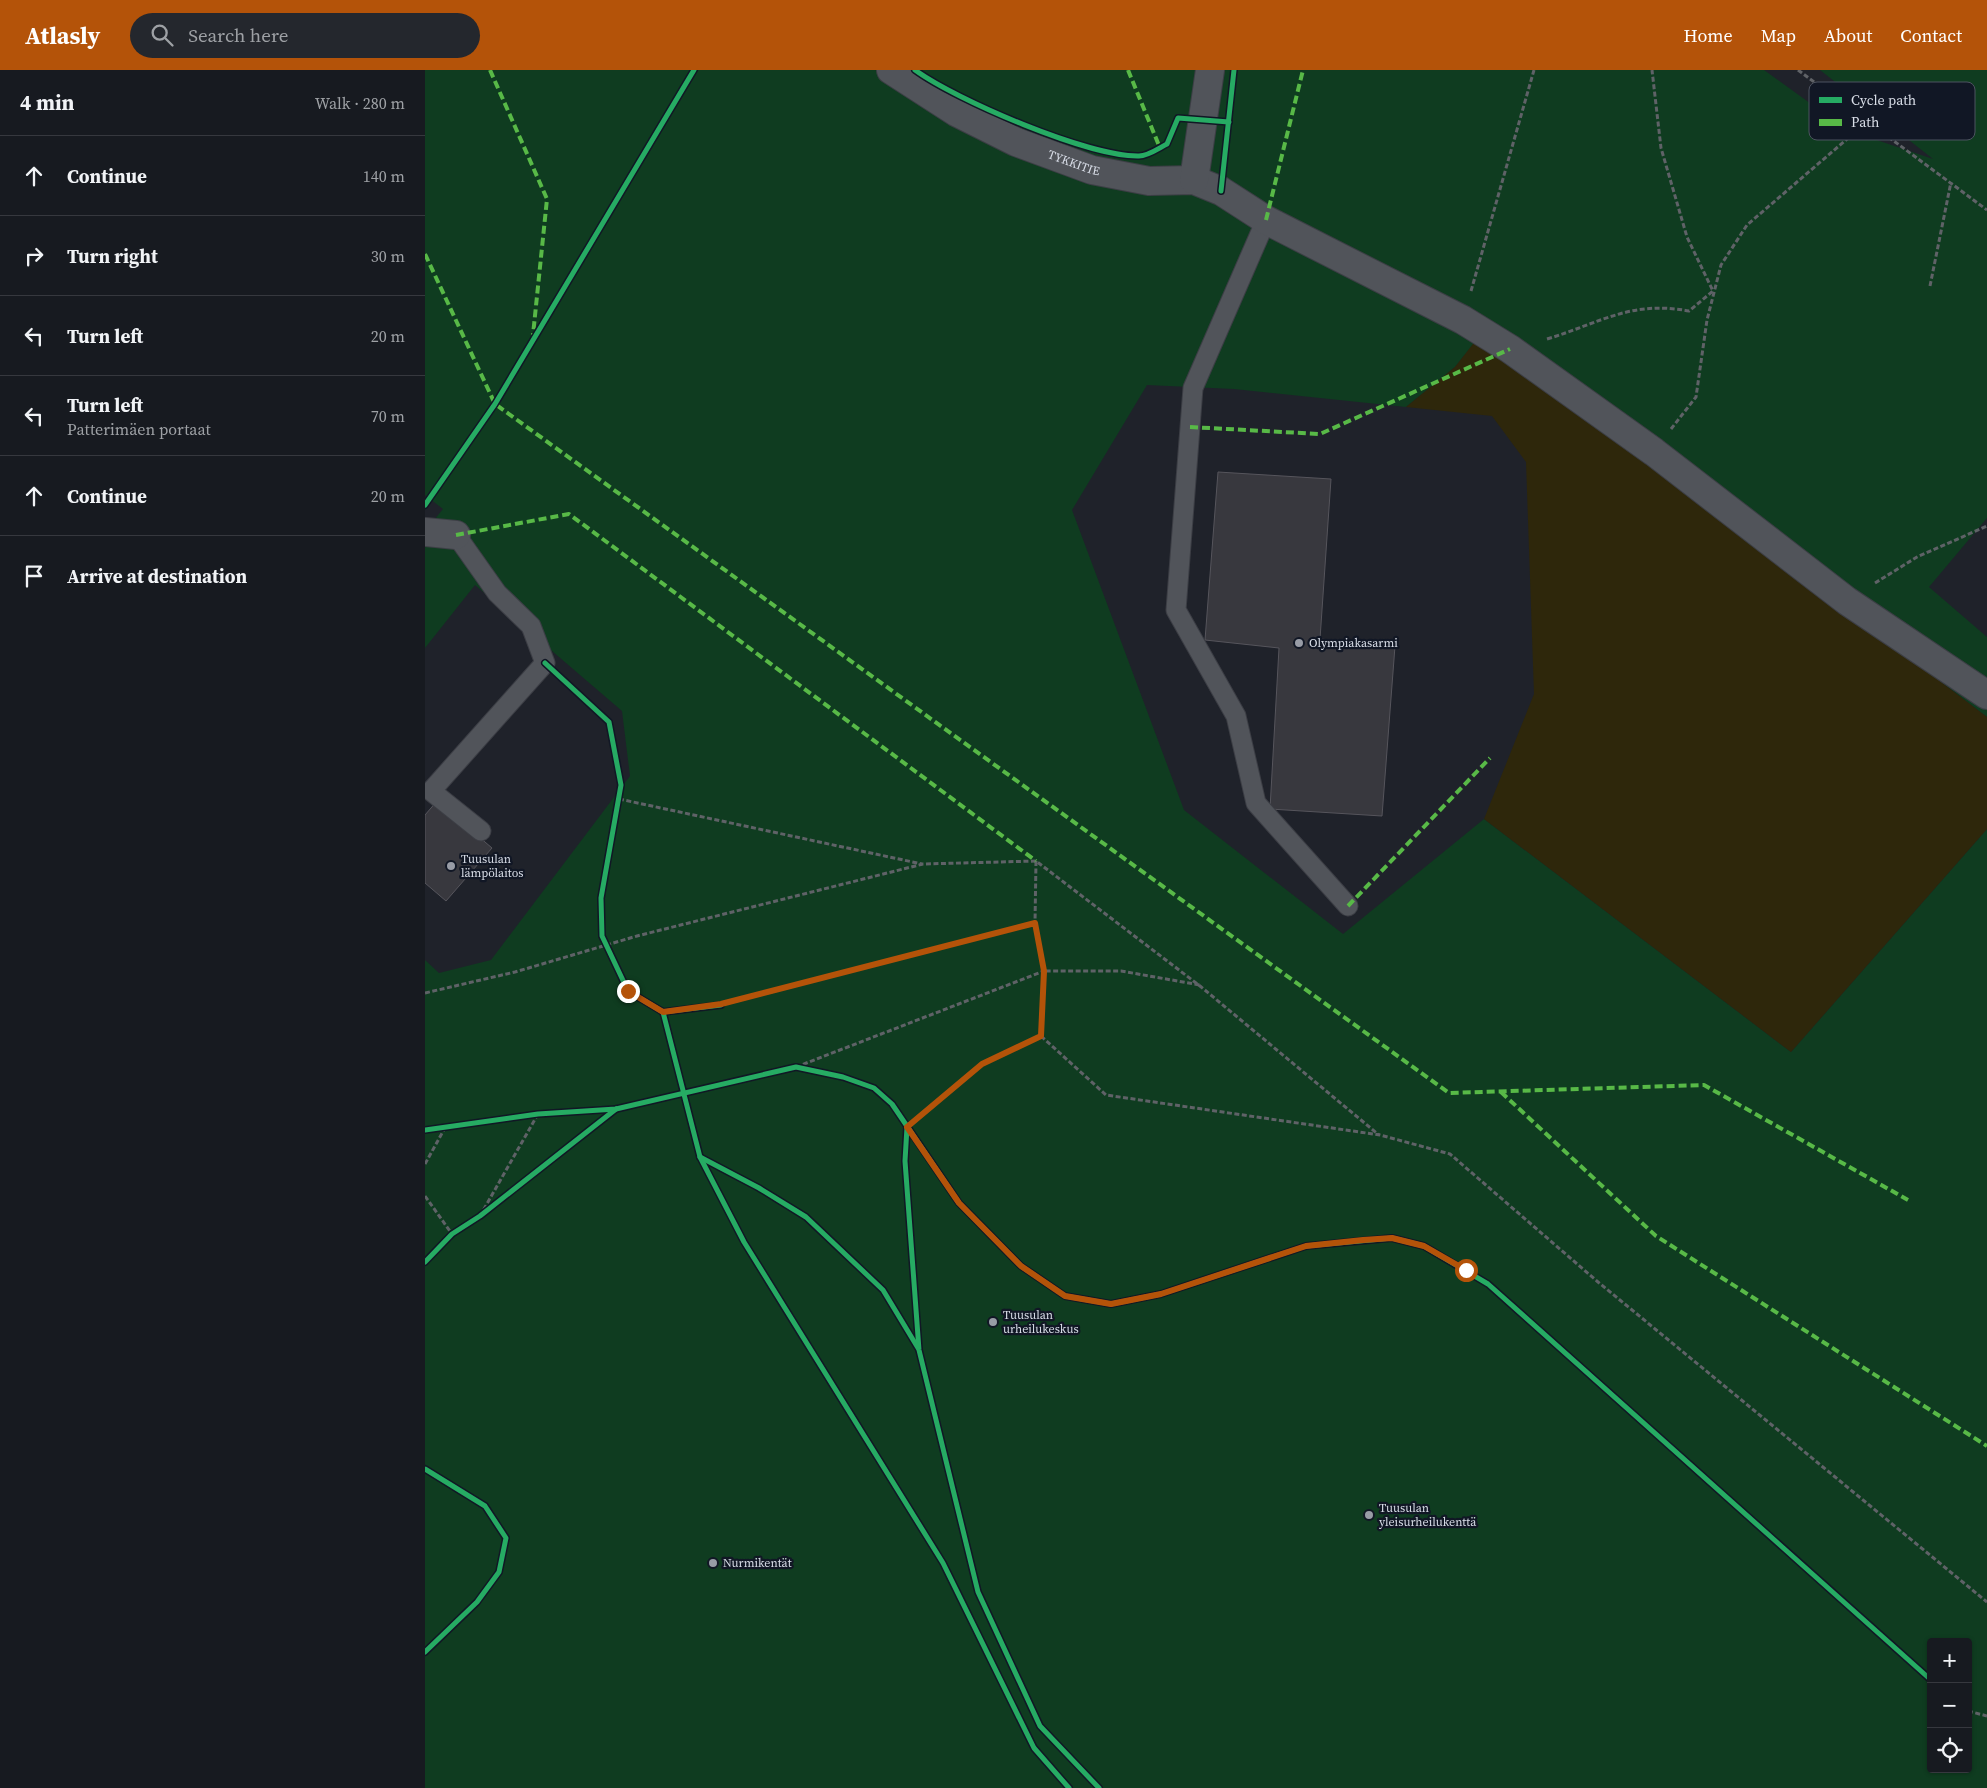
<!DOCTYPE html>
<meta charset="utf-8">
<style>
body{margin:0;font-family:"Source Serif 4",serif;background:#24272d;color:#f1f3f6}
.controls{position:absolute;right:15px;bottom:15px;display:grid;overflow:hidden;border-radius:5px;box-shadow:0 1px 4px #0004}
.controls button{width:45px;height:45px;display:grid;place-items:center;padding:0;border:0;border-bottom:1px solid #36383e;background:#171a20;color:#f1f3f6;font:25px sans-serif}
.stop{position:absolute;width:15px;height:15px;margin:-11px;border:4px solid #b45309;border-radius:50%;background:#fff}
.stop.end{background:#b45309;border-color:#fff;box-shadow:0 1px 5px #0008}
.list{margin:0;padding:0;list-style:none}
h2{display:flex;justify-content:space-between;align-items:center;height:65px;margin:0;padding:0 20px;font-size:21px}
h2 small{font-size:16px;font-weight:400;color:#9ea1a5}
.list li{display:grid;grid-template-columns:32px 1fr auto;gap:15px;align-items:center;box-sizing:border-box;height:80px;padding:0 20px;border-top:1px solid #36383e}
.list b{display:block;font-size:19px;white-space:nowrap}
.list p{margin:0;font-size:16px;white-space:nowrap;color:#9ea1a5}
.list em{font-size:16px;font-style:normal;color:#9ea1a5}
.icon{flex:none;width:28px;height:28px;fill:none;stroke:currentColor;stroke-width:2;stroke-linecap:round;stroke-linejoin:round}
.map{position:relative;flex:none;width:1562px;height:1718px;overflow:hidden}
header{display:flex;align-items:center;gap:30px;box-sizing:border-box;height:70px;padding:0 25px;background:#b45309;color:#fff}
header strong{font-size:24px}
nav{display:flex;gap:28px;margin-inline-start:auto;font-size:18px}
.search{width:350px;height:45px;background:#24272d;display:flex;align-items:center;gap:12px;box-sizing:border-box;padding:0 18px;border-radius:28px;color:#9ea1a5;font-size:19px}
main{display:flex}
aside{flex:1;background:#171a20}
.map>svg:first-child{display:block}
.green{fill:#0f3c20;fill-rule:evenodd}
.sand{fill:#2e270b}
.building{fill:#38383e;stroke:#56555c}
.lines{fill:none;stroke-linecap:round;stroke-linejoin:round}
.lane-casing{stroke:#3c3e45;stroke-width:21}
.street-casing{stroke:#3c3e45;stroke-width:30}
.path{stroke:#5f6267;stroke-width:3;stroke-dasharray:5 2.5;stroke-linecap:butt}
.lane{stroke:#51545a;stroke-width:19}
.street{stroke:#51545a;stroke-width:28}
.quiet{stroke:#58b947;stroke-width:4;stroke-dasharray:8 4;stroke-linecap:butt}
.cycleway-casing{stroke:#111725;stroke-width:8}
.cycleway{stroke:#26ab63;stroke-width:5}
.route{stroke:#b45309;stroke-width:6}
.poi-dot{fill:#989ca6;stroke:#111725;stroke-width:2}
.labels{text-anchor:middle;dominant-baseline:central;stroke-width:4.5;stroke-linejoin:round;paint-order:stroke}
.street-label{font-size:12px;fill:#d9dee8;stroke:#111725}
.poi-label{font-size:12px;fill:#d9dee8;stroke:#111725;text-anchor:start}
.key{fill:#111725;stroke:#4d5360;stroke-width:1}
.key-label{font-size:14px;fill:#d9dee8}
</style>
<header>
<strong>Atlasly</strong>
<div class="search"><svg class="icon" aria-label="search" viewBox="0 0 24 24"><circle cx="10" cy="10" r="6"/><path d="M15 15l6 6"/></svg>Search here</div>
<nav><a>Home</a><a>Map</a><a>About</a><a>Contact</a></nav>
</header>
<main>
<aside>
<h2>4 min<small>Walk · 280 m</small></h2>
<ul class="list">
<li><svg class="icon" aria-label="ahead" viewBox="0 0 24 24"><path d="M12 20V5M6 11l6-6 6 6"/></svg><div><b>Continue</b></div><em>140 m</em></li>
<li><svg class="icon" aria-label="right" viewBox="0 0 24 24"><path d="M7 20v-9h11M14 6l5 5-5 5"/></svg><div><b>Turn right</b></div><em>30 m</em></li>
<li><svg class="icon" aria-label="left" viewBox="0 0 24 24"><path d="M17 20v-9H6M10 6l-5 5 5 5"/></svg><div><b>Turn left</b></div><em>20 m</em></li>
<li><svg class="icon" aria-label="left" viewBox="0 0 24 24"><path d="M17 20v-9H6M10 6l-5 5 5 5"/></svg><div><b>Turn left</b><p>Patterimäen portaat</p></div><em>70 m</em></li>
<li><svg class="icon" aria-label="ahead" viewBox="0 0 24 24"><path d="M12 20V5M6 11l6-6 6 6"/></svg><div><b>Continue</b></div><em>20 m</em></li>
<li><svg class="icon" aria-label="arrive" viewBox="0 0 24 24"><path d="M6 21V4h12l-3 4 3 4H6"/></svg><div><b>Arrive at destination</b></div></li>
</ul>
</aside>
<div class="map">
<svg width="1562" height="1718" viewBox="0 0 1562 1718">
<rect width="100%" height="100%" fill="#1f222a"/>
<path class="green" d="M0,0H1339L1422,60L1508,89L1395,0H1562V448L1504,517L1562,567V647L1102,297L1063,256L1030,297L981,337L809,319L722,315L647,440L759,740L918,864L1059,749L1366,982L1562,759V1718H0V890L14,903L66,890L205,706L197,641L50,515L0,578V461L18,439L0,425ZM1506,1572H1543V1699H1506Z"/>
<path class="sand" d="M1062,256L1102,297L1562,647V759L1366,982L1059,749L1109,624L1101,392L1067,346L981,337L1030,297Z"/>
<g class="building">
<path d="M793,402L906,409L895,569L970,576L957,746L845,739L854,578L780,570Z"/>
<path d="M12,731L67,778L21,831L0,813V745Z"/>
</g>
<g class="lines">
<g class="lane-casing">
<g id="lane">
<path d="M841,150L768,318L751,540L811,646L831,733L923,836"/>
<path d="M31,465L72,523L106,556L120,593L6,721L56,761"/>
</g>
</g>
<g class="street-casing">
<g id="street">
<path id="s1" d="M466,0L531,42L591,72L667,100L724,111L769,110L796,121L841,150L1038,250L1085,279L1229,382L1422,531L1562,625"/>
<path d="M769,110L785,0"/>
<path d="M0,462L31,465"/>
</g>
</g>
<g class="path">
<path d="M1373,0L1562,140"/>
<path d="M1505,216L1526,112"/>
<path d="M1046,221L1109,0"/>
<path d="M1122,269C1175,253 1206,230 1264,241L1288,221L1262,167L1236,78L1227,0"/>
<path d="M1246,359L1271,327L1282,250L1296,195L1322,155L1443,51"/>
<path d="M1450,513L1492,487L1562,456"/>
<path d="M194,729L497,794"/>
<path d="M611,791L610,853L619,901H696L775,915"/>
<path d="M0,923L90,902L212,866L498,794L611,791L775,916L954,1065"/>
<path d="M296,935L610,853"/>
<path d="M616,966L681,1025L955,1065L1025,1084L1173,1212L1562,1532"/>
<path d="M371,997L619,901L616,966L557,994L482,1057"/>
<path d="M0,1094L21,1056"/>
<path d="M0,1126L27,1164"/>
<path d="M55,1146L113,1044"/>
<path d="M1543,1641L1562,1646"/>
</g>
<use href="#lane" class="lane"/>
<use href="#street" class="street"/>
<g class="quiet">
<path d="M65,0L122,129L108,265"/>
<path d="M703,0L735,78"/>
<path d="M841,150L878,0"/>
<path d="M0,184L70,334L1024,1023L1279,1015L1483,1130"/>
<path d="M765,357L895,364L1085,279"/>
<path d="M31,465L144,444L611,791"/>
<path d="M923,836L1065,688"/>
<path d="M1076,1022L1231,1166L1562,1376"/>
</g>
<g class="cycleway-casing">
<g id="cycleway">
<path d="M490,0C531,30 664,87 714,86C723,86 734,78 742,74L753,48L804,52"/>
<path d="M796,121L809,0"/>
<path d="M0,435L70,334L269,0"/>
<path d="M120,593L184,652L196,715L176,828L177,866L203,921L238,942L296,935"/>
<path d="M238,942L275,1087L319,1172L518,1493L609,1678L644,1718"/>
<path d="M482,1057L480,1091L494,1280L553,1522L615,1656L674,1718"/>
<path d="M0,1060L113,1044L191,1039L371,997L418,1007L449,1018L467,1034L534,1133L596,1196L640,1226L686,1234L736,1224L881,1176L967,1168L999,1176L1063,1214L1506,1610"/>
<path d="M275,1087L334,1118L381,1147L458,1220L493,1278"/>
<path d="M0,1192L27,1164L55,1146L191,1039"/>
<path d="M0,1399L60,1436L81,1468L74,1502L52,1532L0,1582"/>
</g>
</g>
<use href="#cycleway" class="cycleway"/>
</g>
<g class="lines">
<path class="route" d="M203,921L238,942L296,934L610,853L619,901L616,966L557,994L482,1057L534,1133L596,1196L640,1226L686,1234L736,1224L881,1176L938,1170L967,1168L999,1176L1041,1200"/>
</g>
<g class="poi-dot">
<circle cx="874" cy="573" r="5"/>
<circle cx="26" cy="796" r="5"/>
<circle cx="568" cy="1252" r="5"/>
<circle cx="944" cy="1445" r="5"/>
<circle cx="288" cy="1493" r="5"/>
</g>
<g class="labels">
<g class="street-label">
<text stroke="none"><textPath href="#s1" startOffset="206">TYKKITIE</textPath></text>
</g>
<g class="poi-label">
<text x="884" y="573">Olympiakasarmi</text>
<text x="36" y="789">Tuusulan<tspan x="36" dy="14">lämpölaitos</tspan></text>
<text x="578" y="1245">Tuusulan<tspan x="578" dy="14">urheilukeskus</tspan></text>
<text x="954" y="1438">Tuusulan<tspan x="954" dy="14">yleisurheilukenttä</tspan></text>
<text x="298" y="1493">Nurmikentät</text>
</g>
</g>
<rect x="1384" y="12" width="166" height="58" rx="8" class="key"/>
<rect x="1394" y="27" width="23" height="6" fill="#26ab63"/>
<rect x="1394" y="49" width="23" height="7" fill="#58b947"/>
<g class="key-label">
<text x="1426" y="35">Cycle path</text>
<text x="1426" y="57">Path</text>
</g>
</svg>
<div class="controls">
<button>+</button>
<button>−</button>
<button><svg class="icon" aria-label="locate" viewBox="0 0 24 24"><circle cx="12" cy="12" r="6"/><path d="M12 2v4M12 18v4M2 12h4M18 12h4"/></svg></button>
</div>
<div class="stop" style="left:1041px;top:1200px"></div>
<div class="stop end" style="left:203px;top:921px"></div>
</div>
</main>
